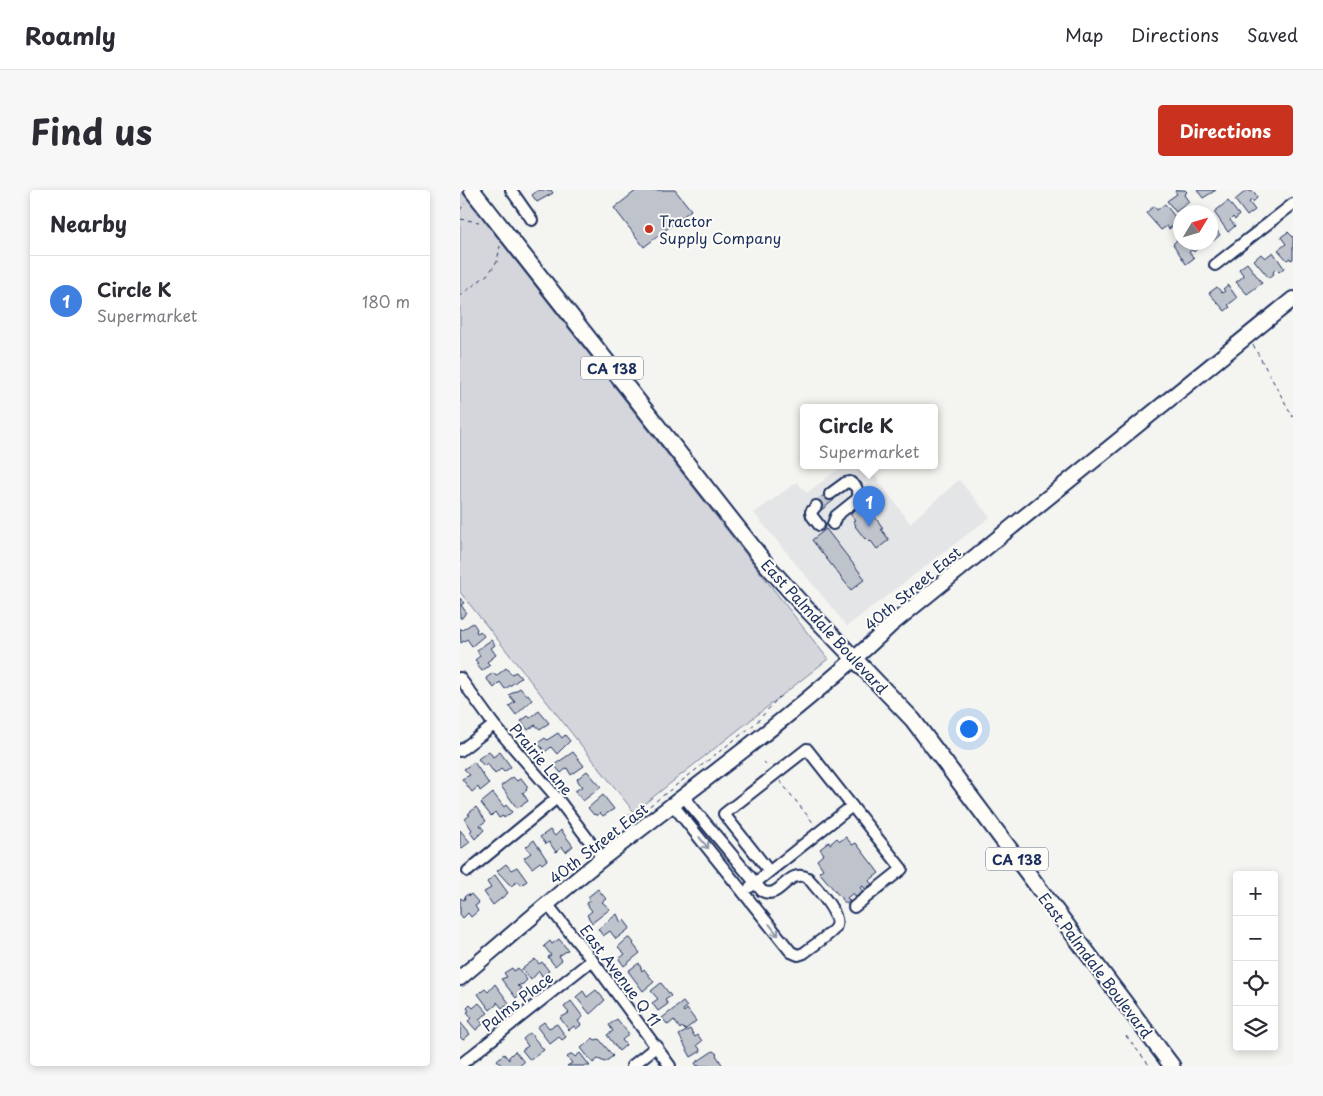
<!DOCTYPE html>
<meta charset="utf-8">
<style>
body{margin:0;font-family:"Playpen Sans",sans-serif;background:#f7f7f7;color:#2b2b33}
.controls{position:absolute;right:15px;bottom:15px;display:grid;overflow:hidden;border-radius:5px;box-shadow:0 2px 8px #0003}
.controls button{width:45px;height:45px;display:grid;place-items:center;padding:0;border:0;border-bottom:1px solid #e1e1e2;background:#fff;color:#2b2b33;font:25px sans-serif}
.compass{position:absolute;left:713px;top:15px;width:45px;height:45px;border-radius:50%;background:#fff;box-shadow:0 2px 8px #0003;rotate:52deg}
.you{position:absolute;left:508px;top:538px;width:18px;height:18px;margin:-12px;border:4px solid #fff;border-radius:50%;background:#1a73e8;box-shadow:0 0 0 8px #1a73e833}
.badge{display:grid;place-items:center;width:32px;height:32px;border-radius:50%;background:#c8321e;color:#fff;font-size:16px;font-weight:700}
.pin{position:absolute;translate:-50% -41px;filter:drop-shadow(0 1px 2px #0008)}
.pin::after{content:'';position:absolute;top:26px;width:18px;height:15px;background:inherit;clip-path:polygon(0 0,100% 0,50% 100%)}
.popup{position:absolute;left:340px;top:214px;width:138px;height:65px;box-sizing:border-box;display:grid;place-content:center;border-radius:5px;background:#fff;filter:drop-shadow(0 1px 4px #0005);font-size:16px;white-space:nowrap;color:#7c7c81}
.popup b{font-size:19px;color:#2b2b33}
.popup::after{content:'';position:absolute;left:50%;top:100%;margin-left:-10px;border:10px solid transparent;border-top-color:#fff}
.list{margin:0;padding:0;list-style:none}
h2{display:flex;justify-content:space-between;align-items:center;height:65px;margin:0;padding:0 20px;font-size:21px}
h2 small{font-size:16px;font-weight:400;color:#7c7c81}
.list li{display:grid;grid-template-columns:32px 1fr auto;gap:15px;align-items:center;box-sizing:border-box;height:90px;padding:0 20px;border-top:1px solid #e1e1e2}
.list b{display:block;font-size:19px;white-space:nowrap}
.list p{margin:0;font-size:16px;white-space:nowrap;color:#7c7c81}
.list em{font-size:16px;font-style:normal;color:#7c7c81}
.icon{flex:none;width:28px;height:28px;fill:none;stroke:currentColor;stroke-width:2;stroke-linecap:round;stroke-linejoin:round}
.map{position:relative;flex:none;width:833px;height:876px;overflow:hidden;border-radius:5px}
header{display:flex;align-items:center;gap:30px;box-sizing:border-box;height:70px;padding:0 25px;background:#fff;border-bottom:1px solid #e1e1e2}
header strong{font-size:24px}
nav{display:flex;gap:28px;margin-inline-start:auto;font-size:18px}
.intro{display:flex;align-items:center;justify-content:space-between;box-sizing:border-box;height:120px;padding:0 30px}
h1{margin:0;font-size:35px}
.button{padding:12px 22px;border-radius:5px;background:#c8321e;color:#fff;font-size:18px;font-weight:700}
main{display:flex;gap:30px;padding:0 30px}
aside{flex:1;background:#fff;border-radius:5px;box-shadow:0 2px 8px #0003}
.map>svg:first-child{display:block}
.built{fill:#e4e5e6}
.green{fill:#d4d6db;stroke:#78829c}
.building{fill:#bfc3cc;stroke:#1b2f5e}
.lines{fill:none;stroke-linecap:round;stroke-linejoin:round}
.minor-tunnel{stroke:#c9cdd4;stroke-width:10;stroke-dasharray:10 5;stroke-linecap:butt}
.minor-casing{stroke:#1b2f5e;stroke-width:14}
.major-casing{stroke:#1b2f5e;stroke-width:18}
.highway-casing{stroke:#1b2f5e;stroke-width:19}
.path{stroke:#1b2f5e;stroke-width:1;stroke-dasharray:4 4;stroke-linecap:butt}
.minor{stroke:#fdfcf7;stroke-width:10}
.major{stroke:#fdfcf7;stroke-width:14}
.highway{stroke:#fdfcf7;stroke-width:15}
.oneway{stroke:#8c96aa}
.poi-dot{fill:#c8321e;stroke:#fdfcf7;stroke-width:2}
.labels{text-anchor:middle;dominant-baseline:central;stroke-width:4;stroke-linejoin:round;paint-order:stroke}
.shield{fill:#fdfcf7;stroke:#5f6c8c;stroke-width:1}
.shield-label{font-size:14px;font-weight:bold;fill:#1b2f5e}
.poi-label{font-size:15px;fill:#1b2f5e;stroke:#fdfcf7;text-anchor:start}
.street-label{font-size:15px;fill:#1b2f5e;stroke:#fdfcf7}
</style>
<header>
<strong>Roamly</strong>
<nav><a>Map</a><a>Directions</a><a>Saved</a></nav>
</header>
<div class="intro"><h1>Find us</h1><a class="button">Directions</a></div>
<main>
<aside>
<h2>Nearby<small></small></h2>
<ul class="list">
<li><span class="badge" style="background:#3f7fe0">1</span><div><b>Circle K</b><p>Supermarket</p></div><em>180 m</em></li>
</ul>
</aside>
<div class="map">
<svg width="833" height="876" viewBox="0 0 833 876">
<rect width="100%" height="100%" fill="#f4f4f1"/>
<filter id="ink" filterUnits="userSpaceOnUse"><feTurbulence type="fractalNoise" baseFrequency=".02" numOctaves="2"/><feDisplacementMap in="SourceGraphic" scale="10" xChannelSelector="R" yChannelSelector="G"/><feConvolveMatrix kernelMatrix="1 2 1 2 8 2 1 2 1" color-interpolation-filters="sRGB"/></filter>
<g filter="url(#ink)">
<path class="built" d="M382,276H408L450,333L499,290L530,327L387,436L294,323L337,292L347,303Z"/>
<path class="green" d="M0,0L368,469L174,622L0,402Z"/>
<g class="building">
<path d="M78,0H91L93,3L77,12L72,5Z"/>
<path d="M177,0H215L231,20L184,57L154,18Z"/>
<path d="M716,0H725L727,2L724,5L729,12L716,22L707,11L717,4L715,1Z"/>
<path d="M737,0H756L743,8Z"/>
<path d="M787,0L795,3L797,8L793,12L792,10L789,12L795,20L787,26L775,10Z"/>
<path d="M768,11L779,25L775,30L773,27L770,30L775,36L768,42L754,22Z"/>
<path d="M705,14L718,31L709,39L707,36L701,40L686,23L694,16L697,20Z"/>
<path d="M751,32L760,45L753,51L751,48Z"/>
<path d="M828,42L833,47V69L831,70L830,68L827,70L818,60L826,54L821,47Z"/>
<path d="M721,46V52H734L738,58L734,62L732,60L729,62L734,68L726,74L713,54Z"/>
<path d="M813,62L824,78L819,82L816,79L813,82L814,84L809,88L794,70L801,64L805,68Z"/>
<path d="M787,73L802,93L787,104L776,92L784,86L779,79Z"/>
<path d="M768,95L777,108L768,115L770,117L765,121L749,103L757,97L762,103L765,101L763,99Z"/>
<path d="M368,302L374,310L360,321L354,313Z"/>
<path d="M402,315L410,325L412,323L423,338L421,339L429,350L417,359L411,351L410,352L406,348L405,349L395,336L396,335L393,331L395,330L390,324Z"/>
<path d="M366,339L405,389L391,400L352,350Z"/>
<path d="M0,408L4,413L1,415L6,422L2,428H0Z"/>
<path d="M13,433L17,439L16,442L18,443L20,441L24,446L12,456L7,449L1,453L0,438L2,440Z"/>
<path d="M31,450L35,455L31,458L36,465L27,472L30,475L22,481L16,474L18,473L15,470L20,466L17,460Z"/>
<path d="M46,478L51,484L56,482L61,488L45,499L40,492L34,498L26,488L33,483L36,486Z"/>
<path d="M60,498L66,505L68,504L72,510L56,525L49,516L55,512L49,505Z"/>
<path d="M79,521L89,533L80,539L75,535L68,540L61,531L68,526L70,528Z"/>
<path d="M98,543L102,548L105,545L110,551L97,564L91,557L85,562L78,553L85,548L87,550Z"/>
<path d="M29,561L33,567L40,562L51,577L44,582L41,579L35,584L27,573L24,576L18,569Z"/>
<path d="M113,562L124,576L111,585L107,578L101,583L94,575Z"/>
<path d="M14,572L29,594L20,601L18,597L12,602L2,589L10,585L4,579Z"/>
<path d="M127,581L141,597L123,611L115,601L123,596H121L117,589Z"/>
<path d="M53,587L57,591L61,588L68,597L66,599L67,600L63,603L62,602L68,611L57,618L41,596Z"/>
<path d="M33,603L44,617L46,615L52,622L44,628L43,626L39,628L35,622L31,626L21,613Z"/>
<path d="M143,605L154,619L143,626L140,623L137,626L135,624L134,625L128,618Z"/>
<path d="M16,617L26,631L20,635L24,640L15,649L10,642L12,640L5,629L10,625L8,624Z"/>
<path d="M0,640L10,652L2,658L0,656Z"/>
<path d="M90,640L95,646L101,640L113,656L106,662L102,657L96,662L89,652L86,654L80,647Z"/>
<path d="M386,647L392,655L396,653L419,683L409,691L412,694L405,699L403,696L400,698L403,701L396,707L393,703L387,708L390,711L386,714L359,682L363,679L357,670L364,664L360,659L369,652L370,654L377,648L380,651Z"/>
<path d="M74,650L87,670L82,674L80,672L72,678L64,668L71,663L66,657Z"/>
<path d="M46,674L51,680L57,677L67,691L61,695L58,691L51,696L37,681Z"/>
<path d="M35,685L48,703L33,715L24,702L31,698L27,692Z"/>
<path d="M138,699L146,709L142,712L150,719L132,733L127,725L132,721L126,713L131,710L128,707Z"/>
<path d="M8,704L9,706L11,704L19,713L15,716L18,721L11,727L8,723L3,728L0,724V708L4,710L5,708L4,707Z"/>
<path d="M157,724L161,733L164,730L170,738L156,749L150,741L143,746L138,739Z"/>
<path d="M168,748H170L174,753L173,754L180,763L164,776L159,769L165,764L158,757Z"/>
<path d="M99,749L108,760L99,766L102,770L95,776L88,767L91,765L84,756L90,751L92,754Z"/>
<path d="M75,769L79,774L82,772L89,781L82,786L79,781L71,790L62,779Z"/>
<path d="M179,773L182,781L184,779L194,792L183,801L168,781Z"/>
<path d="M52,778L54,781L58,778L67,790L63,794L57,796L62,798L60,800L62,802L56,808L41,789L47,787L44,783Z"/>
<path d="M201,793L211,806L205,810L208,814L198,821L192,813L198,809L191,801Z"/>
<path d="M35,794L49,813L42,818L37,812V814L30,820L18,804L25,799L28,802Z"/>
<path d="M136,800L145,810L130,824L116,807L123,801L127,807Z"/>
<path d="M111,811L123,827L118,831L121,835L116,839L114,836L109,840L100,828L109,823L104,817Z"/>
<path d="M223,812L227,817L223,820L224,822L227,819L236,831L225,840L222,837L220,839L214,830L208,835L202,828Z"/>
<path d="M19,813L28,823L19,829L23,834L16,840L8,831L12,828L7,822L9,821L7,818L10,815L13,818Z"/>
<path d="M157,829L169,844L162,850L166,855L159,861L147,845L153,841L149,835Z"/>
<path d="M0,832L10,844L3,850L0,847Z"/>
<path d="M84,832L89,838L97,834L106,847L102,850L99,847L90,854L77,837Z"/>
<path d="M230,839L235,847L238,845L242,851L237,855L241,861L231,867L219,845Z"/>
<path d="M70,843L84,860L70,870L62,860L68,856L63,849Z"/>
<path d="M133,848L135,850L139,849L153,866L145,872L138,869L133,873L121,858Z"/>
<path d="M55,861L64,872L59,876H42L37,870L44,864L49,870V867Z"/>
<path d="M253,861L257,864L256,865L263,876H237L235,873Z"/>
<path d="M120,863L130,876H107L112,873L107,867L112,864L115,867Z"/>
</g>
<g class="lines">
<path class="minor-tunnel" d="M356,316L370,304"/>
<g class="minor-casing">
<g id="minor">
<path d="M51,0L72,30"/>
<path d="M755,75L833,14"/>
<path d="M370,304L385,293L390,292L396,297L399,305L396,310L376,326L373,334"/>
<path d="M356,316L351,322L352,326L359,335"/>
<path d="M0,488L34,535L97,608L143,669"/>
<path d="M0,561L34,535"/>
<path d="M213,615L331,762L338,765L344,763C351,757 370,745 375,738C383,725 356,698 348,688C327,677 321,711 302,701L224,607"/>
<path d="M392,616L442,679L394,717"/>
<path d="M8,681L97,608"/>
<path d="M290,697L392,616L347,559L264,624L309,681"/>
<path d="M87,714L132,770L210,876"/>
<path d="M0,875L132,770"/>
<path d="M172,876L197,856"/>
</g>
</g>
<g class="major-casing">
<path id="major" d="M0,788C48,748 94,707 143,668C241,592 342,520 432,434L833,109"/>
</g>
<g class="highway-casing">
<path id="highway" d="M12,0L306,374L339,411L453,530L712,876"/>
</g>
<g class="path">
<path d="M0,20L5,13"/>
<path d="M0,29L19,32"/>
<path d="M0,106L28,84L37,72L40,56"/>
<path d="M793,155L833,227"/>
<path d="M303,571L308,576"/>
<path d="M320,591L355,635"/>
<path d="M169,624L178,625L296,533L319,507"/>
<path d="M666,846L690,876"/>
</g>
<use href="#minor" class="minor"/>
<use href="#major" class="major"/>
<use href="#highway" class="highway"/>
</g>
<defs><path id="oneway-shaft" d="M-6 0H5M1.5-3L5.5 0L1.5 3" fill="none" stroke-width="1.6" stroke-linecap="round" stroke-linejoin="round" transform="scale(1.25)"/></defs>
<g class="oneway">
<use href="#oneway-shaft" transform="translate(244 653) rotate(51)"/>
<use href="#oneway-shaft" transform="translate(314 740) rotate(51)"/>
</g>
</g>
<circle class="poi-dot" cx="189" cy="39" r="5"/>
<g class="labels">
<g class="shield">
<rect x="121" y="166.5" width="62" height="23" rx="4"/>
<rect x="526" y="657.5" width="62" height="23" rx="4"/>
</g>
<g class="shield-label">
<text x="152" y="178">CA 138</text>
<text x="557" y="669">CA 138</text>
</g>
<g class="poi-label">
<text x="199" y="30">Tractor<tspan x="199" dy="17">Supply Company</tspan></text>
</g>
<g class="street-label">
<text transform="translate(452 398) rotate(-40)">40th Street East</text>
<text transform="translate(365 436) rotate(47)">East Palmdale Boulevard</text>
<text transform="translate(82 569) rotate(50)">Prairie Lane</text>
<text transform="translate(138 653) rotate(-38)">40th Street East</text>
<text transform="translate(636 775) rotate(53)">East Palmdale Boulevard</text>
<text transform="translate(161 785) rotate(53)">East Avenue Q 11</text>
<text transform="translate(57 811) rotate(-38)">Palms Place</text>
</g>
</g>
</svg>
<div class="controls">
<button>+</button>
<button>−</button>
<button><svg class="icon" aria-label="locate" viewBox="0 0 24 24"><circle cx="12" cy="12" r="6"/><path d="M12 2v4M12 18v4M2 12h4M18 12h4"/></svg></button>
<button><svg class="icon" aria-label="layers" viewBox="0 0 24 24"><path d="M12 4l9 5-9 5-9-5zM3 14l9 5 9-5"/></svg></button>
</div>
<svg class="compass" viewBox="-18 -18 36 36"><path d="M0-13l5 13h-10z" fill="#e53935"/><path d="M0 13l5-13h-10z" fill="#7c7c81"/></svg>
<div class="you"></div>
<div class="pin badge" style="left:409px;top:337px;background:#3f7fe0">1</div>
<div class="popup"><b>Circle K</b>Supermarket</div>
</div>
</main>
